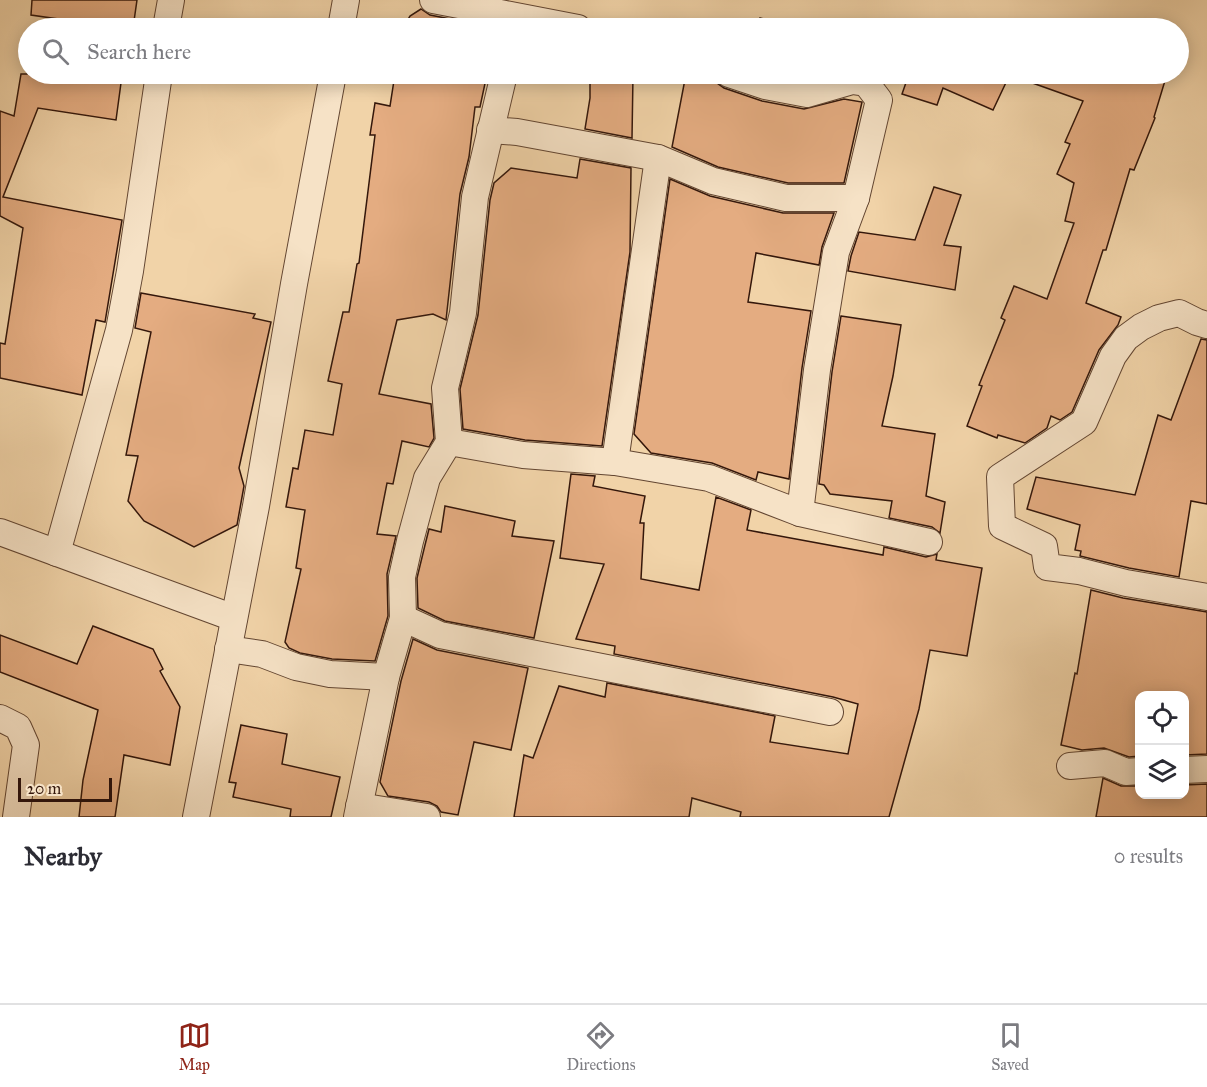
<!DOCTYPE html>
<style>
body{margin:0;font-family:"IM FELL Great Primer",serif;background:#f7f7f7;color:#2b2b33}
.controls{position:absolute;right:18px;bottom:18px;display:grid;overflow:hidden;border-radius:12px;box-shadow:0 3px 15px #0003}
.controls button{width:54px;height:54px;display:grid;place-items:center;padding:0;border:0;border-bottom:2px solid #e1e1e2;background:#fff;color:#2b2b33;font:30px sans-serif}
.scale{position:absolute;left:18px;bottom:15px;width:94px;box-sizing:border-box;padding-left:6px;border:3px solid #34170b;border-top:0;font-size:16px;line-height:21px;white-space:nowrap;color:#34170b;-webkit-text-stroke:4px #f6e2c6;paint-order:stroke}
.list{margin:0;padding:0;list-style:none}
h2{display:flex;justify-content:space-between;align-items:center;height:78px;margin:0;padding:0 24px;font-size:26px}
h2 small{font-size:20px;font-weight:400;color:#7c7c81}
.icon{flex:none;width:33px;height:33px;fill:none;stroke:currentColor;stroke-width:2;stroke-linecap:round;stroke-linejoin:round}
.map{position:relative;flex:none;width:1207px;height:817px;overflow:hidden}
.search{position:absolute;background:#fff;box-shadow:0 3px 15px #0003;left:18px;right:18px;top:18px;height:66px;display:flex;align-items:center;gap:15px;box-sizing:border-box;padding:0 21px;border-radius:33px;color:#7c7c81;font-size:22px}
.sheet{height:186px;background:#fff}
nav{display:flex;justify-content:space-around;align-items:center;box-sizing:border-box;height:84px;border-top:2px solid #e1e1e2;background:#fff;font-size:16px;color:#7c7c81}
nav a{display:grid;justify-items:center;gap:3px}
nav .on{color:#8f2418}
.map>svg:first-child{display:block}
.building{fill:#e4ac81;stroke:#34170b;stroke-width:1.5}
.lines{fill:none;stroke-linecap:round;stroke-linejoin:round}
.minor-casing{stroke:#634632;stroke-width:28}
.minor{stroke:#f6e2c6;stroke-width:26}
</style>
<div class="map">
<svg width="1207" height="817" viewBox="0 0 1207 817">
<rect width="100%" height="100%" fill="#f1d3a8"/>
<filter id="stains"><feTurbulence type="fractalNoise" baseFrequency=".00333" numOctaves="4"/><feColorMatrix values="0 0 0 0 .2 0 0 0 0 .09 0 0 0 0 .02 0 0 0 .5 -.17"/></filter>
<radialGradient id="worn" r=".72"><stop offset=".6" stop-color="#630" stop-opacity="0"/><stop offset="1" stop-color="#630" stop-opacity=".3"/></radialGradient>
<g class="building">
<path d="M32,0H137L133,28H121L31,15Z"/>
<path d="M421,9L430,15L496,28H403L410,16Z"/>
<path d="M760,18L795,28H756Z"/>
<path d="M21,74H62L121,83L116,120L38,108L3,197L122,220L105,322L96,320L82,395L0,378V343L5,344L23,228L0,216V111L14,116Z"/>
<path d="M395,74H487L480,107H475L469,157L460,194L446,320L433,314L397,320L379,394L431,404L434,438L429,447L402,441L393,484L387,483L377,534L396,536L387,574L388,616L375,661L332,659L300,653L289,648L285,642L301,569L296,568L305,510L286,507L293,468L298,469L305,430L333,435L342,384L328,381L343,312H349L357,264L359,263L375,135H370L375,103L390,106Z"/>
<path d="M590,74L633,75L632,138L585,129L590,98Z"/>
<path d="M686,74H714L717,83L724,88L762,101L804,109L844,99L862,102L844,183H788L718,167L672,147Z"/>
<path d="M909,74H1010L993,110L943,88L937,105L902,94Z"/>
<path d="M1026,74H1167L1154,117L1155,118L1134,170L1130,169L1106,250H1103L1086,303L1121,317L1118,325L1099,350L1072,412L1060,420L1051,416L1047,428L1025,443L998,435L997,438L967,426L982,386L979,385L1005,320L1001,318L1014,286L1047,299L1074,223L1065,221L1074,183L1057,174L1070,144L1065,142L1083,101L1024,80Z"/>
<path d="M580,159L631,168L630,252L602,446L525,440L463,429L460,389L478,315L490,200L494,183L511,168L577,178Z"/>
<path d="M670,179L710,196L783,213H834L822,247L819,265L756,253L748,302L811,311L802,368L789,479L758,472L756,480L712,463L651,453L634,434Z"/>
<path d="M934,187L961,195L944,245L961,247L955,290L848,271L851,256L859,232L915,240Z"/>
<path d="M141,293L255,314L253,318L271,322L239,468L244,486L237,525L194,547L144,521L128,501L138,456L126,455L151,332L135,328Z"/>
<path d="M841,316L901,325L893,376L882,426L935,434L926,496L945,502L940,533L932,527L889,518L892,501L830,494L824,485L819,484L832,372Z"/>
<path d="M1201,339L1207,340V504L1191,501L1179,577L1129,568L1080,556L1081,551L1075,550L1080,525L1027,509L1036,477L1135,495L1158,415L1171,420Z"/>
<path d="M571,474L595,476L593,486L645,496L640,523H644L641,579L699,590L716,497L751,510L747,530L883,555L884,547L926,557L937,554L936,560L982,568L967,656L930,650L919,709L889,817H740L741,812L692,798L689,817H514L524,755L533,758L559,686L605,697L607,683L775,716L770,742L848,754L858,704L833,697L614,654L615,646L576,639L604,564L560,558Z"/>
<path d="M445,506L515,521L512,536L554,541L534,638L445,621L418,608L417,578L425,545L429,529L441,532Z"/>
<path d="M1091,590L1123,598L1207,612V754L1185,755V696H1140V756L1129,757L1104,748L1082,750L1061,745L1075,673L1077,674Z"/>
<path d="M93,626L153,649L163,669L160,671L180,707L170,765L124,755L115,817H79L83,780L98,710L0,672V635L77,664Z"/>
<path d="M413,639L437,650L528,668L511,750L474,742L458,815L441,812L437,806L429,802L388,796L380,782L401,681Z"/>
<path d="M241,725L287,734L282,764L340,777L331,817H290L291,809L233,797L236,783L229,782Z"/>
<path d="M1103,778L1121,786H1140V795H1185V785L1207,784V817H1096Z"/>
</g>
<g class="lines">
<g class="minor-casing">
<g id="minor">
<path d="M433,0L578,28"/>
<path d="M166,28L171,0"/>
<path d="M341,28L346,0"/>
<path d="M729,74L765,86L807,94L852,81L866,83L879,100L856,198L836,252L817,370L800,513"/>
<path d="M490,130L517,132L658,158L713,181L786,198H856"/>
<path d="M1207,325L1197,322L1179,313L1159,318L1141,327L1126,338L1113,356L1084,422L1000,477L1002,526L1044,546L1047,567L1079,571L1126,583L1207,597"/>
<path d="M449,442L523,455L615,462L709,478L800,513L929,542"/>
<path d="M615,462L658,158"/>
<path d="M0,532L234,618"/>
<path d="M57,553L119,330L130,271L159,74"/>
<path d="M403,618L440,635L830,712"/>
<path d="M228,649L262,654L296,667L330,674L386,677"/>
<path d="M0,718L18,727L26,745L16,817"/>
<path d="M1070,766L1105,763L1126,772L1140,771"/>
<path d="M1184,770L1207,769"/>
<path d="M359,806L427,817"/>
<path d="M196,817L256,506L294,284L333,74"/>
<path d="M357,817L386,677L403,618L402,577L410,541L427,478L449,442L445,388L463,313L475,197L504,74"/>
</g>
</g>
<use href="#minor" class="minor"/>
</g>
<rect width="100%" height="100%" filter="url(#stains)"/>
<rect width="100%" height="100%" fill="url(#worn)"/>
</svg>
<div class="controls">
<button><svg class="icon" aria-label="locate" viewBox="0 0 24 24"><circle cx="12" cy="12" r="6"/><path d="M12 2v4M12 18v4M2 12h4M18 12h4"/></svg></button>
<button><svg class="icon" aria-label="layers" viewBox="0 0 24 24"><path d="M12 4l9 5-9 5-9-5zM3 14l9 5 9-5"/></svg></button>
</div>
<div class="scale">20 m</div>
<div class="search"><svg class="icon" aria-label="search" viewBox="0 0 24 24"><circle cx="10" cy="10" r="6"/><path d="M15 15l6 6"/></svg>Search here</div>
</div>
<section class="sheet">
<h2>Nearby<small>0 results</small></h2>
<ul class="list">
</ul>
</section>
<nav>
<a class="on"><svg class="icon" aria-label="map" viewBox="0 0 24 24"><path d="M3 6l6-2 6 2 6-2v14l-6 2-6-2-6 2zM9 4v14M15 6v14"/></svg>Map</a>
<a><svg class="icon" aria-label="directions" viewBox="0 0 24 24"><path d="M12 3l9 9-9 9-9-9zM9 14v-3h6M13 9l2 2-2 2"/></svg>Directions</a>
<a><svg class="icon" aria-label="saved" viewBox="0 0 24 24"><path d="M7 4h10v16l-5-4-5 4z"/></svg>Saved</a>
</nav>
